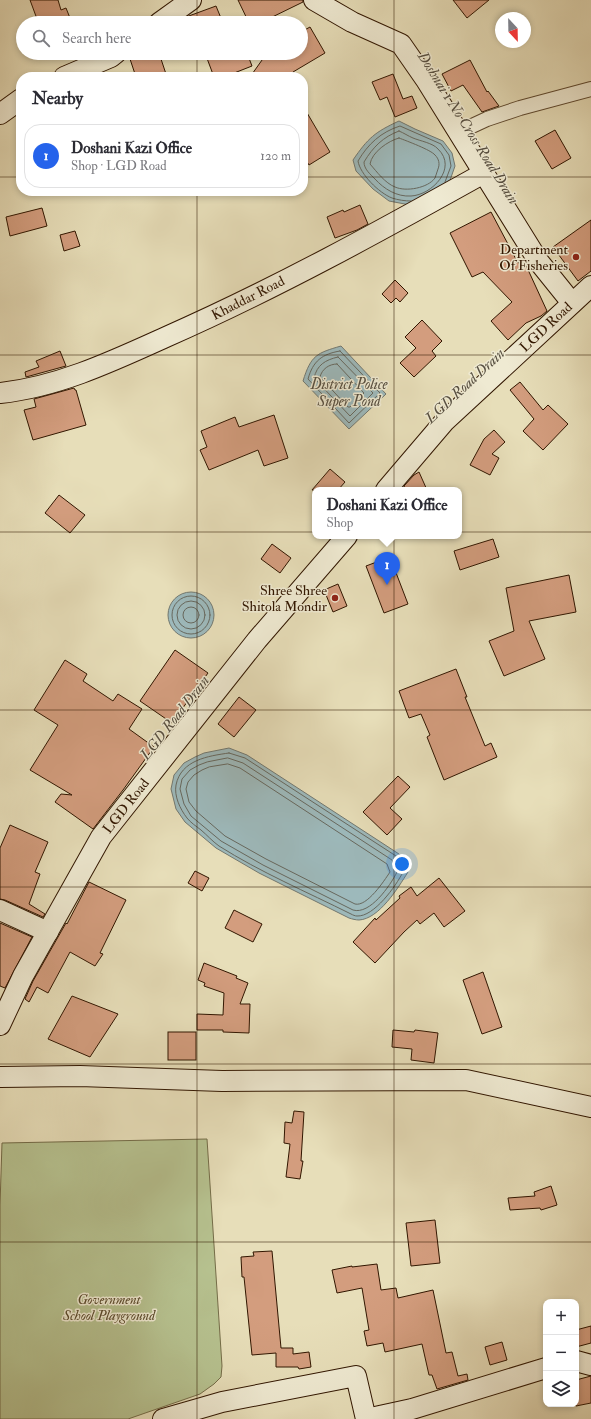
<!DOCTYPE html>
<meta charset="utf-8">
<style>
body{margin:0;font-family:"IM FELL Double Pica",serif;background:#f7f7f7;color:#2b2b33}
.controls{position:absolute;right:12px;bottom:12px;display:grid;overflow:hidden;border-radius:8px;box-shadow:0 2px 6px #0003}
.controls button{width:36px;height:36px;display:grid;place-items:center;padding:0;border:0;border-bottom:1px solid #e1e1e2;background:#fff;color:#2b2b33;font:20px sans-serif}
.compass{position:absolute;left:495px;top:12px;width:36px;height:36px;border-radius:50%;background:#fff;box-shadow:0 2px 6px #0003;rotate:158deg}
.you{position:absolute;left:402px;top:864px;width:14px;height:14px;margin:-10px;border:3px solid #fff;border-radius:50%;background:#1a73e8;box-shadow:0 0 0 6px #1a73e833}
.badge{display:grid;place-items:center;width:26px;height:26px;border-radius:50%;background:#2563eb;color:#fff;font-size:13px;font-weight:700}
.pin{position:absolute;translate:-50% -33px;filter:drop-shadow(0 1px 2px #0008)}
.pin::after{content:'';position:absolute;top:21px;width:14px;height:12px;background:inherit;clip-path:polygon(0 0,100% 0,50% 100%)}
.popup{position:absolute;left:312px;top:487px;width:150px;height:52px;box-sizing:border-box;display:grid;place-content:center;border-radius:8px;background:#fff;filter:drop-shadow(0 1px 3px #0005);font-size:13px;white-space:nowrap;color:#7c7c81}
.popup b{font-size:15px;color:#2b2b33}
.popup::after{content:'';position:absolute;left:50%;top:100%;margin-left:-8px;border:8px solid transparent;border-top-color:#fff}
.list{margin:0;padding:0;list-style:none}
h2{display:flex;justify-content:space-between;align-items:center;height:52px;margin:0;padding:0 16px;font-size:17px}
h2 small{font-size:13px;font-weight:400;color:#7c7c81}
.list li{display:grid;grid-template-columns:26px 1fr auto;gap:12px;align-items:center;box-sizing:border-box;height:64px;margin:0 8px 8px;padding:0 8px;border:1px solid #e1e1e2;border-radius:16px}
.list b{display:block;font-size:15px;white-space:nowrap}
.list p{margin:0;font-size:13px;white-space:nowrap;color:#7c7c81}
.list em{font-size:13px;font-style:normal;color:#7c7c81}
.icon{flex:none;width:22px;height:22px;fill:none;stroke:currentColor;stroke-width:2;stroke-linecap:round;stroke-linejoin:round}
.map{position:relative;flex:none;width:591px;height:1419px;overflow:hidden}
.search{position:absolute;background:#fff;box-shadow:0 2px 6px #0003;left:16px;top:16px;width:292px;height:44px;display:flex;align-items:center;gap:10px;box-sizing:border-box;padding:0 14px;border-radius:22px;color:#7c7c81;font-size:15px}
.panel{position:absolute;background:#fff;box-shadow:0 2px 6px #0003;left:16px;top:72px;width:292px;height:124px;border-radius:16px}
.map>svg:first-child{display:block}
.green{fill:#b6c18f;stroke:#746c48}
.water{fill:#9db9bb;stroke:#727870}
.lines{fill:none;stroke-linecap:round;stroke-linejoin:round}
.shore{stroke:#67685e;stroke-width:1}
.building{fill:#d39d7e;stroke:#311600}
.street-casing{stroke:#5e482e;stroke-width:16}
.secondary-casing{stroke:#311600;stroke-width:22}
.street{stroke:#efead2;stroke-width:14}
.secondary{stroke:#efead2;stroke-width:20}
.grid{fill:none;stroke:#311600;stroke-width:1;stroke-opacity:0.55}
.poi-dot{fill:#8f2418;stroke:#efead2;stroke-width:1.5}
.labels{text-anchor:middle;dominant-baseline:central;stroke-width:3;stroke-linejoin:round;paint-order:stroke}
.poi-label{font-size:14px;fill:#311600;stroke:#efead2;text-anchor:end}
.street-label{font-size:14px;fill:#311600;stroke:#efead2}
.park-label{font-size:14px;font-style:italic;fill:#59492b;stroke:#efead2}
.water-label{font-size:15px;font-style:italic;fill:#574f41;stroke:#efead2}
</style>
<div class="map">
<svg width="591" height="1419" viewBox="0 0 591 1419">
<rect width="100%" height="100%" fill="#e7deb9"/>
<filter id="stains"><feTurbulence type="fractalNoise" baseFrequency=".005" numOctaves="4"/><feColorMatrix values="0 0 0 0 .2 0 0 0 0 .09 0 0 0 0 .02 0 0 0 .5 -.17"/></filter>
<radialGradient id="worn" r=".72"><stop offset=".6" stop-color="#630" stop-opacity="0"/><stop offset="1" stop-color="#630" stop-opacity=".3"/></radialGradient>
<path class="green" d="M207,1139L222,1366L221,1377L214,1384L200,1394L128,1419H0V1205L2,1143Z"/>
<g class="water">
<path d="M399,121L415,129L443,141L452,153L455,166L448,186L410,205L389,201L373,189L356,171L353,160C368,138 375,132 399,121Z"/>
<path d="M341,346L386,394L349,429L303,381C311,355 317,353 341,346Z"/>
<circle cx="191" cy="615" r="23"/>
<path d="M229,748L247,755L399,854L408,872C398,888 379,919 359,920C356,920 352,919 349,918L259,873L216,848L185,822L176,809L171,789L174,775L184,763L195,757L204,753Z"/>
</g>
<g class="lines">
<g class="shore">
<path d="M399,131C404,133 408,136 413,138C420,141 433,143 438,149C458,168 432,195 411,196C397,197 384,189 375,179C370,174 364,169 364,162C373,147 383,137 399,131Z"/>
<path d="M399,138C407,141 431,150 435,155C439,159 440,164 438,169C437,172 436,175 435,178C428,188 406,192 395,187C385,183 377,172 370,164C372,152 388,141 399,138Z"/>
<path d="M411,201C405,201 398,200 392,198C379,193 360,174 358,161C368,144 381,132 400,126L441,144L449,155L451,166L445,182"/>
<path d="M340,351L380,393L349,423L308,379C313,361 322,354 340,351Z"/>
<path d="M338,357L373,393L350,416L314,378C317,365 325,360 338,357Z"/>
<path d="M337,364L364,393L350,407H348L320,377C322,369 329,364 337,364Z"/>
<circle cx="191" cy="615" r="19"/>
<circle cx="191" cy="615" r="14"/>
<circle cx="191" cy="615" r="8"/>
<path d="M229,753L245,758L396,856L403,872C396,886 374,917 357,916C355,916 353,915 351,914C307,892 260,872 219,846C212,841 207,835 201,830C196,826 191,823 187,818C180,809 174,796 176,785C181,760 208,756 229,753Z"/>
<path d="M228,758L243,763L392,860L397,872C390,886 370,915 353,910L263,865L221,841L191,816L184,804L180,789L182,779L190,770L199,765L207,762Z"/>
<path d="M228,764L240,768L387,864L390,872C384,881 367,907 355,904L266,859L225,836L196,811L189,802L186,789L188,782L194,775L202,770L209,767Z"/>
</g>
</g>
<g class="building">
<path d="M30,0H58L61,10L66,8L72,23H30V22L37,19Z"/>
<path d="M238,0H303V2L260,23H249Z"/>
<path d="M453,0H489L467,18Z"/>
<path d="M216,6L223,23H179L186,17Z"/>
<path d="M310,27L325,53L293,72L290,77H250L267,53H301V32Z"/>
<path d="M128,53H159L167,77H136Z"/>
<path d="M205,53H247L252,66L224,77H214Z"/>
<path d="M470,60L487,92L488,91L499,106L482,112L463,85L451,91L442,74Z"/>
<path d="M393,74L403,99L412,96L417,108L395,117L387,97L380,100L372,82Z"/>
<path d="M303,106L330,152L309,165L303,155Z"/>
<path d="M555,130L571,158L552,169L535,141Z"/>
<path d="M360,205L368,224L357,230L335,238L327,217L343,210L344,212Z"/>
<path d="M42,208L47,226L10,236L6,217Z"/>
<path d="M491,212L518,263L524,261L547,311L541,316L526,323L508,340L491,321L512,302L483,272L472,277L450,233Z"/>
<path d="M591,220V271L578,281L553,247Z"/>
<path d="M75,231L80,246L64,251L60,235Z"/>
<path d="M395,280L408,293L400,302L396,298L391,303L382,294Z"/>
<path d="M422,320L442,341L432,351L436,356L414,377L400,363L416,348L405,337Z"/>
<path d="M60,351L66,366L26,377L25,372L39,367L36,361Z"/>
<path d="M520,382L543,410L548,405L568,424L543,450L523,431L534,419L510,390Z"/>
<path d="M74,388L75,390H76L86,425L33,440L24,410L36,407L34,399Z"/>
<path d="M274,415L288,458L264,466L258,450L209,470L200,450L207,447L201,431L235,417L239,427Z"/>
<path d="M494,430L505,442L492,454L499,458L490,475L470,465L484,439Z"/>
<path d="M330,469L345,482L338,490H312Z"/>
<path d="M419,472L427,490H406L404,486L414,475Z"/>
<path d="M59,495L85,515L70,533L45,513Z"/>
<path d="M493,539L499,557L460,570L454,551Z"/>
<path d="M272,544L291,558L280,573L261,559Z"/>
<path d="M390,557L408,604L384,613L366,566Z"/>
<path d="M569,575L576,612L529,621L545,659L504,676L489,641L514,631L506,588Z"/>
<path d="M338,584L347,606L333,612L324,590Z"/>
<path d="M175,650L208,673L172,723L140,701Z"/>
<path d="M65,660L87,674L83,681L113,701L118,694L142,709L129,729L154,747L123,790L93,829L55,802L61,794L72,795L30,770L58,725L34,710Z"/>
<path d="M456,669L467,697H465L485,746L491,743L497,757L444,780L427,737L430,735L421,714L409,718L399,691Z"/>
<path d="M239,697L256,710L234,737L218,724Z"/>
<path d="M398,776L410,787L390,808L402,819L387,835L363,812Z"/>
<path d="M10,825L48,842L35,872L40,874L29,904L45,914L43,917L5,900L0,899V848Z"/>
<path d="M195,871L209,878L202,891L188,883Z"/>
<path d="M439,878L465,911L444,927L434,913L420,924L417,920L404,932L375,963L353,942L375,918L376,920L400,898L399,896L411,887L417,896Z"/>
<path d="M89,882L126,900L100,953L103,954L95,966L70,952L48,993L37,987L29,1002L25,999L33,981L66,923L67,924Z"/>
<path d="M234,910L262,924L253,942L225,928Z"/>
<path d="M0,923L32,937L5,988L0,986Z"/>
<path d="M204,963L237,976L236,978L248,983L240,1004H250L249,1033L223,1032V1030H197V1014L223,1015L224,993L204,986L205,983L198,980Z"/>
<path d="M483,972L502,1027L482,1034L463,980Z"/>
<path d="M72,996L118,1014L90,1057L48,1039Z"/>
<path d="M393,1030L414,1032L415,1030L438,1033L434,1063L411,1060L412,1049L392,1047Z"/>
<rect x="168" y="1032" width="28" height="28"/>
<path d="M294,1111L304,1112L301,1161H303L300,1179L286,1177L290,1144L284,1143L285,1122L292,1123Z"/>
<path d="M551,1186L557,1205L541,1210L540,1208L510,1210L508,1198L535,1196L534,1192Z"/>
<path d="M435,1220L440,1263L411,1266L406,1223Z"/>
<path d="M272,1251L281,1348H293V1354L309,1352L311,1367L299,1369L298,1367H276V1353L252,1355L244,1277H242L241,1257L254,1256L253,1252Z"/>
<path d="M377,1264L381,1290L396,1288L398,1298L433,1290L446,1353L452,1352L458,1376L467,1374L468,1380L437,1389L432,1375H429L422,1344L385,1352L383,1343L367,1346L364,1331L369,1330L362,1288L337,1293L332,1270L352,1266V1267Z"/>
<path d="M591,1326V1343L576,1347V1330Z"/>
<path d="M502,1342L507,1360L490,1365L485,1347Z"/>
<path d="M591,1376V1403L576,1406V1380Z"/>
</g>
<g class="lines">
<g class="street-casing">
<path id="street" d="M459,132L487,119L520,108L591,89"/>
</g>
<g class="secondary-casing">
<g id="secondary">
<path d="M314,0L352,22L401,44L426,80L539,262L572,303"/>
<path d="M159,23L191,0"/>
<path d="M64,77L111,57L116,53"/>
<path d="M0,114L21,99"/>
<path d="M0,393C58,387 113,361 166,337C275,289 380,231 484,173"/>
<path d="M386,490L444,422L591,286"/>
<path d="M0,910L48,932"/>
<path d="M0,1025L23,976L101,837L257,640L347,536"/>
<path d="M0,1077L80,1076L222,1081L466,1080L591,1107"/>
<path d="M576,1361L591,1365"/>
<path d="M163,1419L222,1402L356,1376L366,1419L412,1409L546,1368"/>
</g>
</g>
<use href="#street" class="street"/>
<use href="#secondary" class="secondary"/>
</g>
<path class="grid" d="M197,0V23M394,0V1419M197,53V77M0,177H21M303,177H591M197,191V1419M0,355H591M0,532H591M0,710H591M0,887H591M0,1064H591M0,1242H591"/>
<g class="poi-dot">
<circle cx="576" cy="257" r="4"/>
<circle cx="335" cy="598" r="4"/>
</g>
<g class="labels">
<g class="poi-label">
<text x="568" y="249">Department<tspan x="568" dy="16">Of Fisheries</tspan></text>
<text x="327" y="590">Shree Shree<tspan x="327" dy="16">Shitola Mondir</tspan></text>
</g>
<g class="street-label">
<text transform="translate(248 298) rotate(-27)">Khaddar Road</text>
<text transform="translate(546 327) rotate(-43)">LGD Road</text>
<text transform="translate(126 806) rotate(-52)">LGD Road</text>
</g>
<g class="park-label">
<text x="109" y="1299">Government<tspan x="109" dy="16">School Playground</tspan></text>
</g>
<g class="water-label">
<text transform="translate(468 128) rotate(58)">Doshnai 1 No Cross Road Drain</text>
<text x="349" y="384">District Police<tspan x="349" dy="17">Super Pond</tspan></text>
<text transform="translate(465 386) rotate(-43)">LGD Road Drain</text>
<text transform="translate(175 718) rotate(-52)">LGD Road Drain</text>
</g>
</g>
<rect width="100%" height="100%" filter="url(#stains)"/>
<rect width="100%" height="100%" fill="url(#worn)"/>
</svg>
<div class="controls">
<button>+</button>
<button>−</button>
<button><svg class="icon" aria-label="layers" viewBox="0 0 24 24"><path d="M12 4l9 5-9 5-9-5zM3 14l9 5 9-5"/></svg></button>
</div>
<svg class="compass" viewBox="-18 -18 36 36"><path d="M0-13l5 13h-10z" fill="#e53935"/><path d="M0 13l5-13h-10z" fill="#7c7c81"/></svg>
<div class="you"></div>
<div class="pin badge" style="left:387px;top:585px">1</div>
<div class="popup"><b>Doshani Kazi Office</b>Shop</div>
<div class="search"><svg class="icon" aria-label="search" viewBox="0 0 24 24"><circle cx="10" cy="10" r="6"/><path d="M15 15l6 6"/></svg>Search here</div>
<section class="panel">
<h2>Nearby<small></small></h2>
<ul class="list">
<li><span class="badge">1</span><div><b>Doshani Kazi Office</b><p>Shop · LGD Road</p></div><em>120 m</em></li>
</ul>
</section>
</div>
